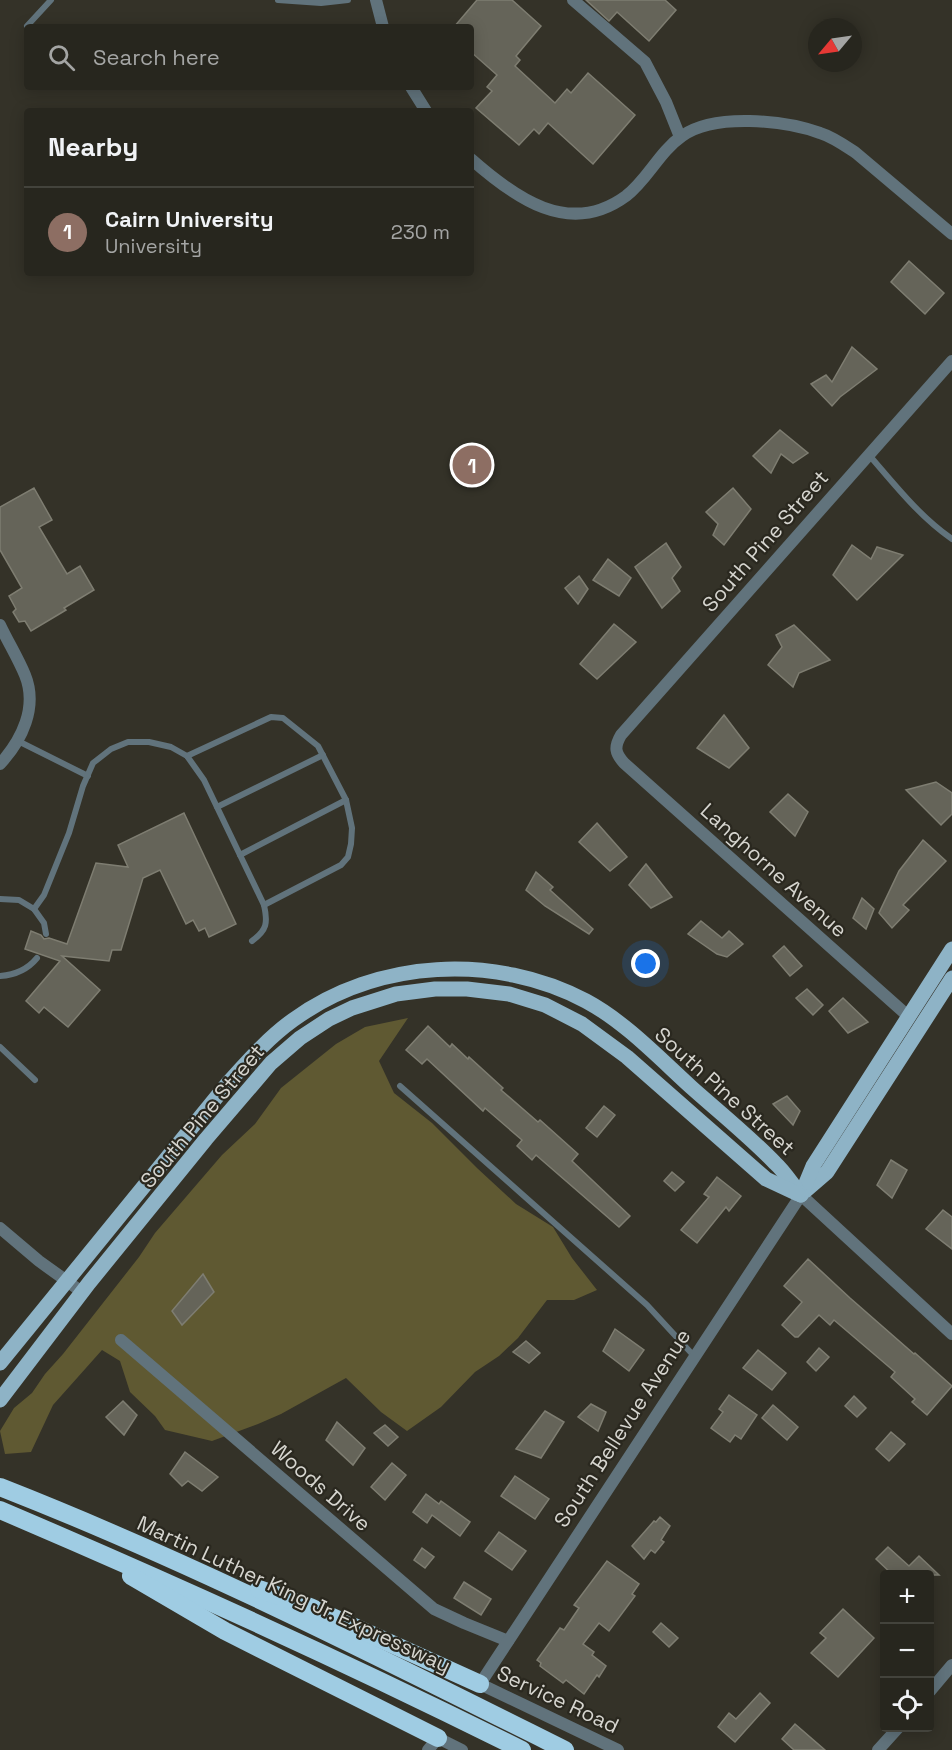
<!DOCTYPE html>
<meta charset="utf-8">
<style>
body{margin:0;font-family:"Space Grotesk",sans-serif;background:#33322b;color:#f1f3f6}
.controls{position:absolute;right:18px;bottom:18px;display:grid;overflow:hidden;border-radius:6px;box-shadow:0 3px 15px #0003}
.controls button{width:54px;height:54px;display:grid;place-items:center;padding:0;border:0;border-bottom:2px solid #43433c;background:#27261e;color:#f1f3f6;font:30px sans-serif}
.compass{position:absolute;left:808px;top:18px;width:54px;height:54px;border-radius:50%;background:#27261e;box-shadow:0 3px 15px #0003;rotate:241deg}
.you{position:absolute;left:646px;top:964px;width:21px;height:21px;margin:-15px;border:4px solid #fff;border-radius:50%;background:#1a73e8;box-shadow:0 0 0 9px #1a73e833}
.badge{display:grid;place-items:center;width:39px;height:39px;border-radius:50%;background:#0b8043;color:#fff;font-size:20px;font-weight:700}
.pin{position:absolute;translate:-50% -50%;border:3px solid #fff;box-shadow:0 2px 6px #0006}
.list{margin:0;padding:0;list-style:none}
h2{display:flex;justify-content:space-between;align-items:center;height:78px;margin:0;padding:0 24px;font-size:26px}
h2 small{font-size:20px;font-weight:400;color:#a4a5a4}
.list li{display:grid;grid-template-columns:39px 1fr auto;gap:18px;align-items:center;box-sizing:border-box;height:90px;padding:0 24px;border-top:2px solid #43433c}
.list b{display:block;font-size:22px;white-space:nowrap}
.list p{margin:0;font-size:20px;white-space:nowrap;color:#a4a5a4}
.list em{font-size:20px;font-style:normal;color:#a4a5a4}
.icon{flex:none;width:33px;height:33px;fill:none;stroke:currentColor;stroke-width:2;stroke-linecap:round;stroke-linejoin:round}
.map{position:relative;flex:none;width:952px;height:1750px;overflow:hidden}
.search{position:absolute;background:#27261e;box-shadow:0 3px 15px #0003;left:24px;top:24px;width:450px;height:66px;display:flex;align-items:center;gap:15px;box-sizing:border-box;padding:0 21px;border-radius:6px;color:#a4a5a4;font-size:22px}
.panel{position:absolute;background:#27261e;box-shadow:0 3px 15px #0003;left:24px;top:108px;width:450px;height:168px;border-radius:6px}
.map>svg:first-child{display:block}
.forest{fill:#5f5932}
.building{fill:#656459;stroke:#7e7d71;stroke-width:1.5}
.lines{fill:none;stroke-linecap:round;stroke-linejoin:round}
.service{stroke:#61737c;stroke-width:6}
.minor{stroke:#61737c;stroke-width:12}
.tertiary{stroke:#61737c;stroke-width:12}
.primary{stroke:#8eb3c6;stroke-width:15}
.motorway{stroke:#9fcce3;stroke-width:18}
.labels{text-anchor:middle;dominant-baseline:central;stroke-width:4.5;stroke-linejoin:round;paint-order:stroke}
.street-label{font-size:21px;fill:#d6d5cf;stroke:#2a281f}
</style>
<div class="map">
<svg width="952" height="1750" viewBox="0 0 952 1750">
<rect width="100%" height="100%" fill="#343228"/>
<path class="forest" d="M408,1018L379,1061L394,1093L432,1123L477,1168L516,1204L553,1227L572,1258L597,1290L574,1300H547L518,1338L499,1356L475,1372L441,1407L407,1431L381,1412L346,1378L281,1414L258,1424L212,1441L165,1430L155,1416L130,1392L120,1361L102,1350L53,1405L31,1452L5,1454L0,1431L14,1408L32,1393L45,1374L63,1354L139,1257L155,1233L222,1155L255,1124L281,1088L336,1044L365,1027Z"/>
<g class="building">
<path d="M477,0H512L541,26L516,56L520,60L515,66L555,103L567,89L571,93L588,73L635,115L593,164L548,123L539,134L534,129L519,145L476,108L492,91L487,87L497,75L471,52V27H454Z"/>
<path d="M586,0H665L676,10L649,41L617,12L609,21Z"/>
<path d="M909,261L944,293L925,314L891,282Z"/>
<path d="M852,347L877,369L840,397L832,406L811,384L826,375L832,382Z"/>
<path d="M780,430L808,453L793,463L781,454L771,473L753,456Z"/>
<path d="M34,488L52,520L39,527L67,574L80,566L94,590L64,608L66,610L31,631L25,621L19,622L13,612L16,609L9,596L22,588L0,550V507Z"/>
<path d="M733,488L751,509L724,545L713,535L718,524L706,512Z"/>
<path d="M666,543L681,567L672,578L680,591L662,608L635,567Z"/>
<path d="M852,545L871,559L877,547L903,555L857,600L833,575Z"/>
<path d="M608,559L631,578L619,596L593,580Z"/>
<path d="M579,576L588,589L578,604L565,588Z"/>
<path d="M614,624L636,642L597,679L580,664Z"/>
<path d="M794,625L830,660L799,673L793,687L768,665L782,647L776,635Z"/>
<path d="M724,715L749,748L729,768L697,748Z"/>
<path d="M936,782L952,793V814L941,825L906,790Z"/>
<path d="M788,794L808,812L795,836L770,812Z"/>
<path d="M184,813L236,924L209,937L205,928L199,931L193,920L186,924L160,870L143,878L121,950H112L109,961L62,956L100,990L68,1027L44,1007L39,1013L26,1001L60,961L25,949L31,931L41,935L44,939L49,938L67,944L96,863L128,867L118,845Z"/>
<path d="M597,823L627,857L610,871L579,842Z"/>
<path d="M923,840L946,861L903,905L909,910L892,928L879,913L899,871Z"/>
<path d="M646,864L672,897L651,908L629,885Z"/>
<path d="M536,872L553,887L550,890L593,929L589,934L545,906L526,890Z"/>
<path d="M862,898L874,909L866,929L853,918Z"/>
<path d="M701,921L722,938L729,931L743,944L727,957L717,954L688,934Z"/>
<path d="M784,946L802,966L790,976L773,956Z"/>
<path d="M807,989L823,1005L813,1015L796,998Z"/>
<path d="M843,998L868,1022L848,1033L829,1011Z"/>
<path d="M428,1026L450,1047L452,1044L468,1059L469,1057L503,1088L501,1090L538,1122L540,1120L578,1154L572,1161L630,1216L619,1227L536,1155L532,1160L517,1146L522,1140L485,1108L483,1111L427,1059L422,1064L406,1050Z"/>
<path d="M787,1096L800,1111L793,1125L773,1104Z"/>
<path d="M604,1106L615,1115L597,1137L586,1128Z"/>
<path d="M891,1160L907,1170L892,1198L877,1185Z"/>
<path d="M672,1172L684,1182L675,1191L664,1181Z"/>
<path d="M717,1177L741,1196L729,1211L726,1207L697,1243L681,1230L709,1197L704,1194Z"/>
<path d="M943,1210L952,1217V1249L926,1229Z"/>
<path d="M808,1259L850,1298L914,1354L915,1353L952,1386L927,1415L912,1402L915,1399L891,1377L895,1372L834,1320L830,1325L819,1315L798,1337H795L782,1325L802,1302L784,1286Z"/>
<path d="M203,1274L214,1292L182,1325L172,1311Z"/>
<path d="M615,1329L644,1350L629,1371L603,1351Z"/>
<path d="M526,1341L540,1353L529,1363L513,1352Z"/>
<path d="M819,1348L829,1357L816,1371L807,1362Z"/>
<path d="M758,1350L786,1373L772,1390L743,1368Z"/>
<path d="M729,1395L757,1415L741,1439L735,1435L730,1442L711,1428L723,1412L719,1409Z"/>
<path d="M854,1396L866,1408L857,1417L845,1406Z"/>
<path d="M123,1401L137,1415L124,1435L106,1417Z"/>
<path d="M591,1404L606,1412L598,1431L578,1417Z"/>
<path d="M773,1405L798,1427L787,1440L762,1418Z"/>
<path d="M545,1411L564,1422L541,1458L516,1449Z"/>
<path d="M337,1422L365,1448L353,1465L326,1440Z"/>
<path d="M385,1425L398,1437L388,1446L374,1433Z"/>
<path d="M891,1432L905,1444L889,1461L876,1449Z"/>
<path d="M185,1452L218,1477L202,1491L188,1481L182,1486L170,1474Z"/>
<path d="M392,1463L406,1475L385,1500L371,1487Z"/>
<path d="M515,1476L549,1499L535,1519L501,1496Z"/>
<path d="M426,1494L439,1504L441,1501L470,1522L460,1536L432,1515L427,1523L413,1512Z"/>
<path d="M660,1517L670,1526L661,1540L664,1542L655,1553L651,1550L644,1559L632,1546L654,1521L656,1522Z"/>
<path d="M499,1532L526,1551L512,1570L485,1551Z"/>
<path d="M888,1547L909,1566L919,1556L939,1575H893L876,1559Z"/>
<path d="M422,1548L434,1557L425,1568L414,1560Z"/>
<path d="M607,1561L639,1584L632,1594L635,1596L609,1631L599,1623L583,1644L594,1652L592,1655L606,1666L599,1677L597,1675L584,1694L566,1680L563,1683L540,1666L541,1663L537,1660L560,1628L564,1630L577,1611L579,1608L574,1605Z"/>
<path d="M464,1582L491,1599L481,1615L454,1598Z"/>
<path d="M843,1609L874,1638L838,1677L811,1653L826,1638L820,1633Z"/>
<path d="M661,1623L678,1638L669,1647L653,1632Z"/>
<path d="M760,1693L770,1703L735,1742L718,1727L729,1713L736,1719Z"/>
<path d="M795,1724L825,1750H794L782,1739Z"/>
</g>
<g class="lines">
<g class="service">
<path d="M278,0L321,3L348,0"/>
<path d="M27,26L51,0"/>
<path d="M869,455C895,485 919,516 952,539"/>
<path d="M18,741L88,776"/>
<path d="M187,756L271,717L283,718L318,746L346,800L352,828L351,844L348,857L341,865L264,905"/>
<path d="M217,807L323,755"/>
<path d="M240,855L346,800"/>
<path d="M0,899L19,900L34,909L44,895L69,833L83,786L93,763L111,749L128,742H149L171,747L187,756L204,780L264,905C268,923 267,930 252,941"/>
<path d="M34,909L44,923L46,934"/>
<path d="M0,976C15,975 28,969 37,958"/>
<path d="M0,1047L35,1080"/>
<path d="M400,1086L647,1305L694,1356"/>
</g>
<g class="minor">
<path d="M376,0L383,27"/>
<path d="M573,0L645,62L666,102L680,137"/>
<path d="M411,87L426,111"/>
<path d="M471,159C514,197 569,238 626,196C648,179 659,152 682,136C714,113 784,120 820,133C833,137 844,145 856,153L952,234"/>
<path d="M0,625C8,642 18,658 25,675C38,707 22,740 0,764"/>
<path d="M908,1016L624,763C615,753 614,747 621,735L668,682L952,361"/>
<path d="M801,1195L952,1334"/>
<path d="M0,1228L39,1261L82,1292"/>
<path d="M121,1340L434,1609L464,1623L508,1641"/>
<path d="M930,1691L952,1665"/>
<path d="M878,1750L898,1728"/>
</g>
<g class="tertiary">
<path d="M428,1750L438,1738L462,1750"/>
<path d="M618,1750L480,1684L801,1195"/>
</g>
<g class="primary">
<path d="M805,1191L827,1172L952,978"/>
<path d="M801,1195L813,1166L952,949"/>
<path d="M0,1363L228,1083C248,1061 268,1038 293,1020C377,959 495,953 586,1001C625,1022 658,1057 691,1087C719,1112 749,1136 775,1163C785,1172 792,1184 801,1195"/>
<path d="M0,1400L89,1283L206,1139L271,1063L300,1038L329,1019L352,1008L396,994L435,989H467L509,994L545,1005L582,1024L627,1057L766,1179L798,1194"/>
</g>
<g class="motorway">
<path d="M0,1487C194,1563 379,1657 565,1750"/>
<path d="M0,1510C176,1585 350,1664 522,1750"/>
<path d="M131,1576L225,1631L438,1738"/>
<path d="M259,1589L310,1607L480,1684"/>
</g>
</g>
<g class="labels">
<g class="street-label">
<text transform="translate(765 541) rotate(-49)">South Pine Street</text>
<text transform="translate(774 870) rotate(42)">Langhorne Avenue</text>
<text transform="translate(725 1091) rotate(42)">South Pine Street</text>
<text transform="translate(202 1116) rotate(-50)">South Pine Street</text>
<text transform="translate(622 1428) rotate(-57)">South Bellevue Avenue</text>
<text transform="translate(321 1486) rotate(41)">Woods Drive</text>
<text transform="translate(294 1594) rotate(25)">Martin Luther King Jr. Expressway</text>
<text transform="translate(558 1699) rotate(25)">Service Road</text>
</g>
</g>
</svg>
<div class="controls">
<button>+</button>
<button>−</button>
<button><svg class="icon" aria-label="locate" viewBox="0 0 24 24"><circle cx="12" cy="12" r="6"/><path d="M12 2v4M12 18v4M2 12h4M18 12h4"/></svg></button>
</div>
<svg class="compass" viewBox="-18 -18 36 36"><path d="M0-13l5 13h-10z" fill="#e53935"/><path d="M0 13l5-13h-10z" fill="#a4a5a4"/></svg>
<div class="you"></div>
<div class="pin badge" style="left:472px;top:465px;background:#8d6e63">1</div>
<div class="search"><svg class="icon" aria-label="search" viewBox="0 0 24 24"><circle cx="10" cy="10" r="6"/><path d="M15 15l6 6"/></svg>Search here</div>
<section class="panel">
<h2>Nearby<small></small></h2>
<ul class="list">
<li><span class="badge" style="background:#8d6e63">1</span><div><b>Cairn University</b><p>University</p></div><em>230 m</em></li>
</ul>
</section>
</div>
